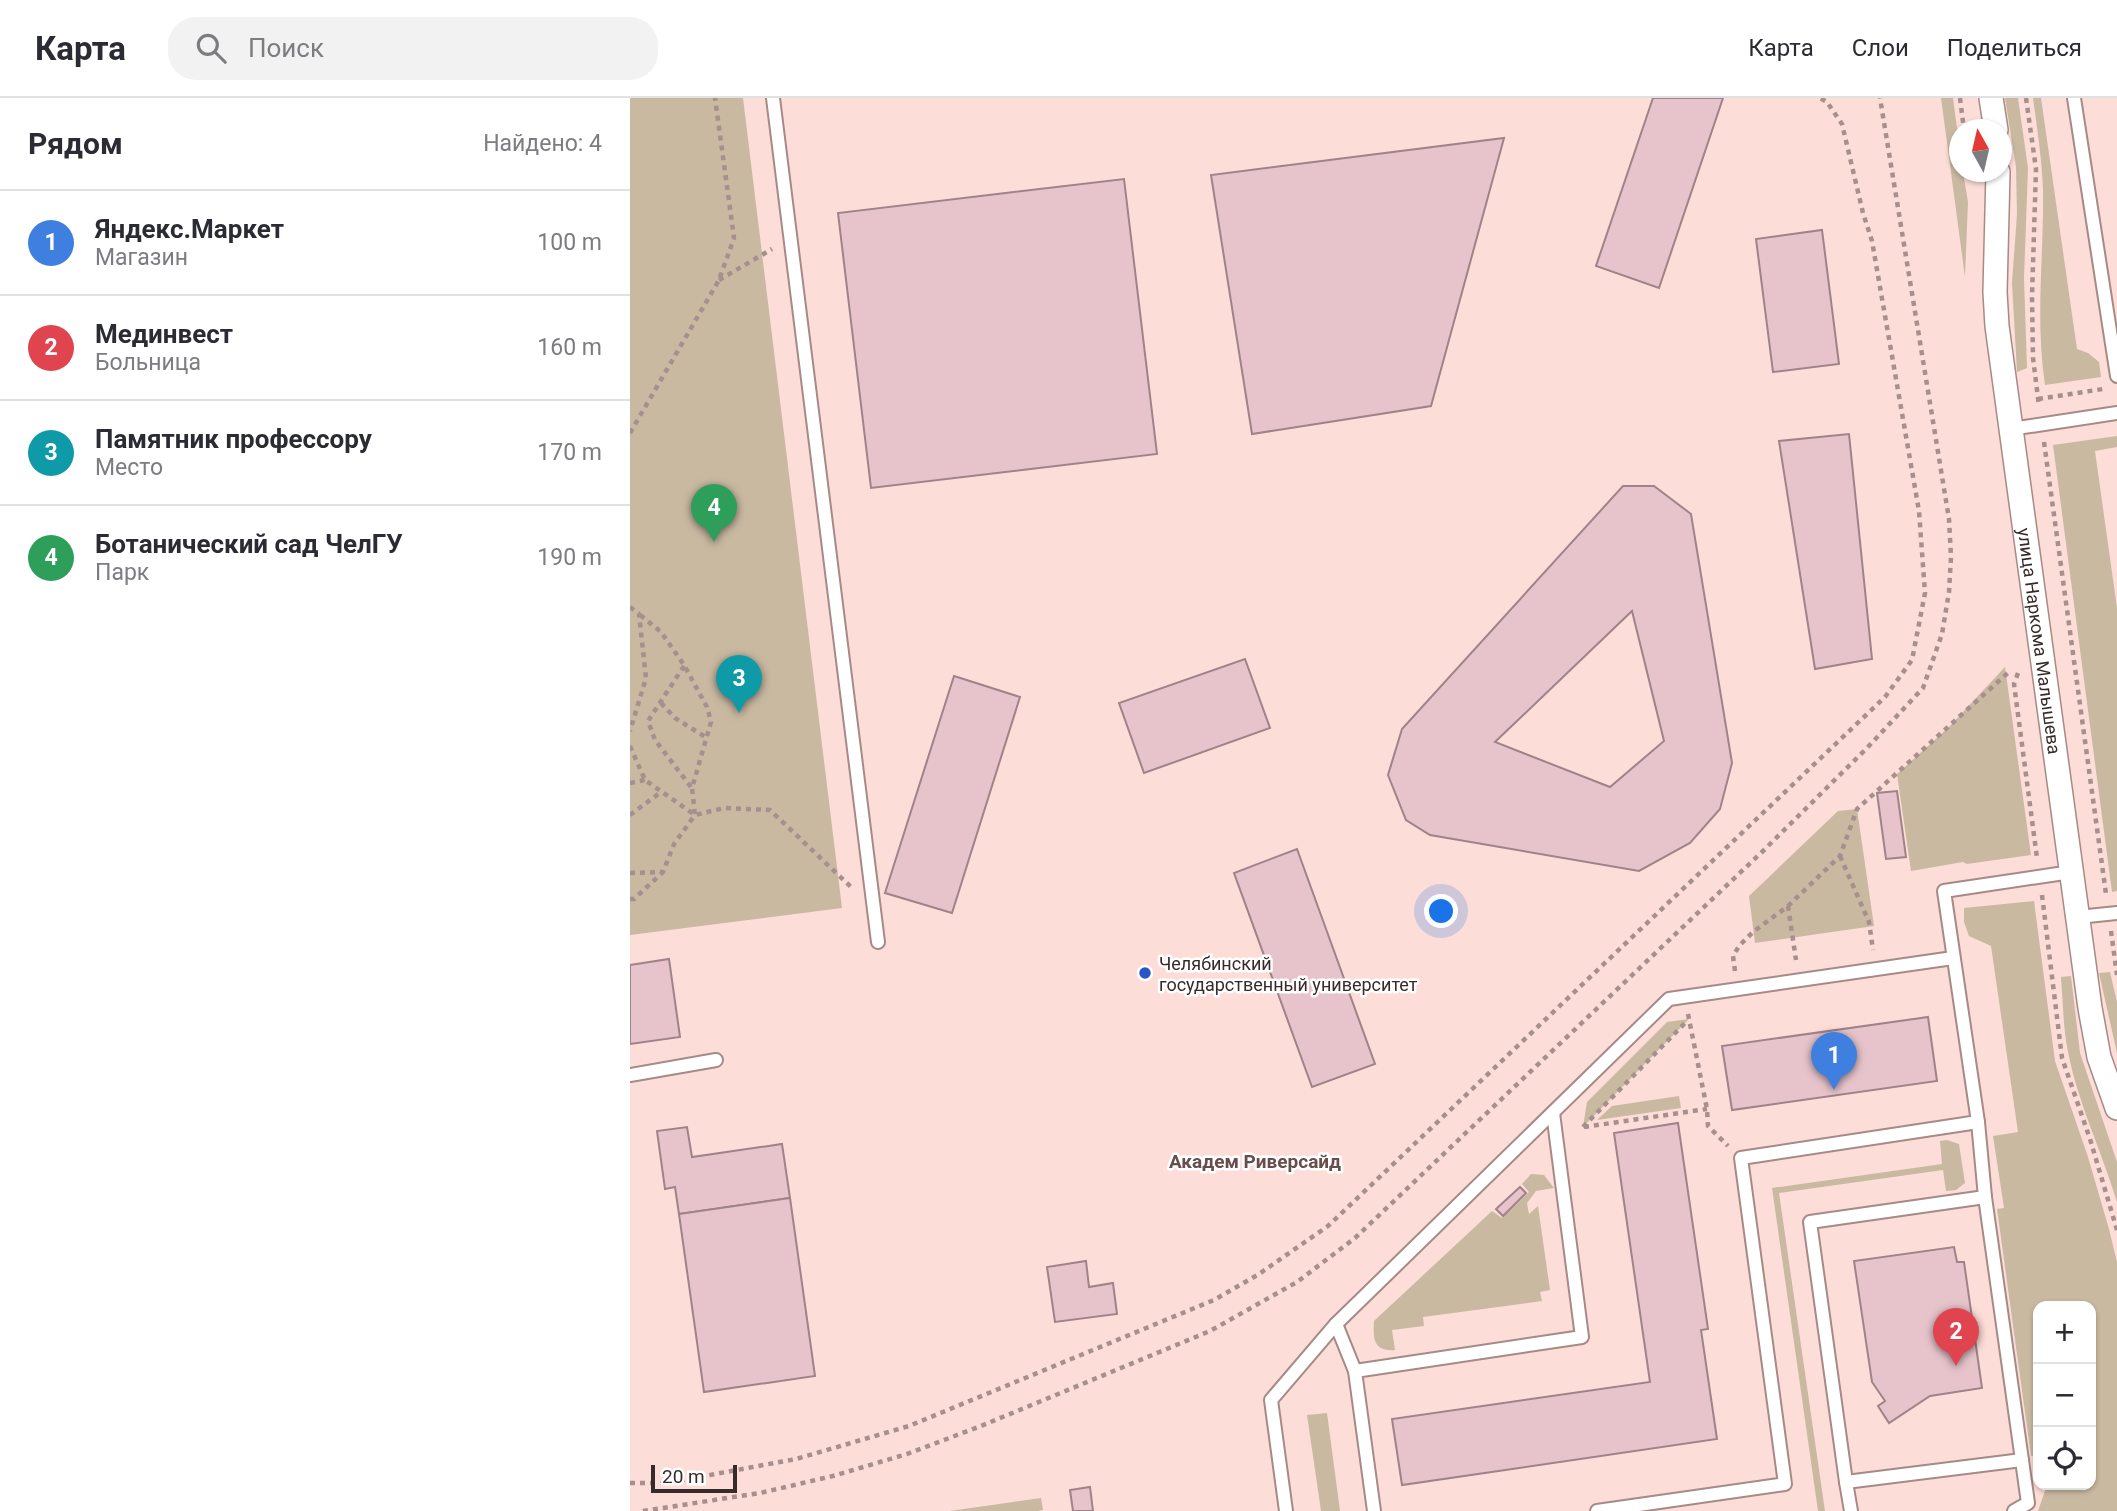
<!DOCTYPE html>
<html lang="ru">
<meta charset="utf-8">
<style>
body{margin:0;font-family:Roboto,sans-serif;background:#f2f2f3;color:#2b2b33}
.controls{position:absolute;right:21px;bottom:21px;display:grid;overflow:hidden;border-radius:14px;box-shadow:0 2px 5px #0004}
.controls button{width:63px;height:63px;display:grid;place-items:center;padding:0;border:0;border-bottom:2px solid #e1e1e2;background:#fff;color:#2b2b33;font:35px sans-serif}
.compass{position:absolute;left:1319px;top:21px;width:63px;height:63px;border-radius:50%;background:#fff;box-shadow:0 2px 5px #0004;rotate:352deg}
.scale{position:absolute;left:21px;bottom:18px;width:86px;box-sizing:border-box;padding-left:7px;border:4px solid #372b2a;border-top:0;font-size:19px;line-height:24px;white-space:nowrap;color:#372b2a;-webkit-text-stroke:5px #fff;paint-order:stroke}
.you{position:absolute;left:812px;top:814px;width:24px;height:24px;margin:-18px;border:5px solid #fff;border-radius:50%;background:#1a73e8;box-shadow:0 0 0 10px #1a73e833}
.badge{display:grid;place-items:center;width:46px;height:46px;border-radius:50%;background:#b45309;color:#fff;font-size:23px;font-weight:700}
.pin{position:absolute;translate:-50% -58px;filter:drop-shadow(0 2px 4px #0008)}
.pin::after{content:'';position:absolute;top:37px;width:24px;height:21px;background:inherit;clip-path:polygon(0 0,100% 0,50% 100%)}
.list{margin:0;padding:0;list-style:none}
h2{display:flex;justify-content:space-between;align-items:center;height:91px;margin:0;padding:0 28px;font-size:30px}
h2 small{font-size:23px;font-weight:400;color:#7c7c81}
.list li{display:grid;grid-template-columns:46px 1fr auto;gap:21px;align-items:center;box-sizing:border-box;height:105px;padding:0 28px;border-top:2px solid #e1e1e2}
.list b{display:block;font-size:26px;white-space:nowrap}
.list p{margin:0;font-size:23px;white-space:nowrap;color:#7c7c81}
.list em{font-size:23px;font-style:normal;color:#7c7c81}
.icon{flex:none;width:38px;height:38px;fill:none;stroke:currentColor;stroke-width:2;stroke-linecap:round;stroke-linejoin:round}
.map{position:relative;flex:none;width:1487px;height:1413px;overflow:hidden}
header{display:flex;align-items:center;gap:42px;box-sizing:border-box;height:98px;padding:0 35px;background:#fff;border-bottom:2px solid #e1e1e2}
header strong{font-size:33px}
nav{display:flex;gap:38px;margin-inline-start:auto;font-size:24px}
.search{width:490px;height:63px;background:#f2f2f3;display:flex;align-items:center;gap:18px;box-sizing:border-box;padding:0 24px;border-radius:28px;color:#7c7c81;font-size:26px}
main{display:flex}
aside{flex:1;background:#fff}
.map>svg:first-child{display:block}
.green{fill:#c9b9a1}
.building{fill:#e7c4cb;stroke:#9f8389;stroke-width:2;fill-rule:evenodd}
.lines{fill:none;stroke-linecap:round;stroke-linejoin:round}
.lane-casing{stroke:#a68a85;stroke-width:16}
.street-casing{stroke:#a68a85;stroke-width:26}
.path{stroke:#a68f8c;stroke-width:4.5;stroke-dasharray:5 5;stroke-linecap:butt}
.lane{stroke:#fff;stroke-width:12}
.street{stroke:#fff;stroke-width:23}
.poi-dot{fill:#2657c5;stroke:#fff;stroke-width:2.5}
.labels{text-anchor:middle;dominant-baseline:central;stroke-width:5;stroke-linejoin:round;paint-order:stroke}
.street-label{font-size:18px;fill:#372b2a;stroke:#fff}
.poi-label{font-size:18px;fill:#372b2a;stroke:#fff;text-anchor:start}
.neighbourhood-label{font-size:19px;font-weight:bold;fill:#684e4b;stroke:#fff}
</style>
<header>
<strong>Карта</strong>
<div class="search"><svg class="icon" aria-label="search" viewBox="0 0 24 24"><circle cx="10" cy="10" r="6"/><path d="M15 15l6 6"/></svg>Поиск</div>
<nav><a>Карта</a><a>Слои</a><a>Поделиться</a></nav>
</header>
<main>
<aside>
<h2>Рядом<small>Найдено: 4</small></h2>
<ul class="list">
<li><span class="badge" style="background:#3f7fe0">1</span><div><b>Яндекс.Маркет</b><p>Магазин</p></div><em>100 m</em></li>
<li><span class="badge" style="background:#e0444e">2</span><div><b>Мединвест</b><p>Больница</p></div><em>160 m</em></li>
<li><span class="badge" style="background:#0f9aa8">3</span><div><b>Памятник профессору</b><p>Место</p></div><em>170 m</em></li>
<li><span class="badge" style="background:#2e9e5b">4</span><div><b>Ботанический сад ЧелГУ</b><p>Парк</p></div><em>190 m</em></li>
</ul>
</aside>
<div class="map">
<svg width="1487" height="1413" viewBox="0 0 1487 1413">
<rect width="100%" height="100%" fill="#fcddd8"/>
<g class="green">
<path d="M0,0H113L212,810L0,837Z"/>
<path d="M1311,0H1323L1329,45L1330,74H1333L1338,104L1335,179Z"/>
<path d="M1375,0H1388L1398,70L1394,180L1397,270L1387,274L1382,185L1387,116L1386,69Z"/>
<path d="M1403,0H1411L1447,251L1458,255L1469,264L1471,279L1415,287C1405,220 1414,158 1413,92C1412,61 1407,30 1403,0Z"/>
<path d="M1487,338V349L1465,353L1487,510V793L1482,794L1423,347Z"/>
<path d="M1375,569L1401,757L1337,766L1333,764L1281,773L1267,676L1319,629Z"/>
<path d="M1227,711L1244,828L1125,845L1119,798L1208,713Z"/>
<path d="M1404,803L1425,963L1458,1059L1479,1131L1487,1164V1413H1408L1417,1387H1461V1208H1408V1358H1401L1367,1111L1374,1110L1363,1038L1388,1034L1361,848L1339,838L1334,824V810Z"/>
<path d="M1480,874L1487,904V955L1469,875Z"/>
<path d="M1441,878L1450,955L1487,1064V1104C1472,1054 1448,1005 1438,954C1433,929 1433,904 1431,879Z"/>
<path d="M1059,921L953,1029L957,1004L1037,924Z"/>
<path d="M1049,998L1051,1010L967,1022L982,1008Z"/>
<path d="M1317,1042L1329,1046L1335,1085L1326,1092L1316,1093L1313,1072L1149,1095L1195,1413H1188L1142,1090L1312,1066L1310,1043Z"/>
<path d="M901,1076L914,1077L924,1090L906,1093L897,1105L899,1116L908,1108L920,1192L910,1194L912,1203L793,1219L794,1228L762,1232L765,1252C743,1254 743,1240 744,1223L862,1113L872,1120L899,1094L892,1086Z"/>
<path d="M697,1315L710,1413H691L677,1317Z"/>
<path d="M411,1400L413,1412L408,1413H320Z"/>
</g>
<g class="building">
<path d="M1023,0H1093L1029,190L966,168Z"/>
<path d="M874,40L801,308L622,336L581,77Z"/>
<path d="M494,81L527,356L241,390L208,115Z"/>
<path d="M1192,132L1209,266L1143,274L1126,141Z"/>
<path d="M1219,336L1242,561L1185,571L1149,343Z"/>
<path d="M993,388H1024L1061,416L1102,665L1090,711L1060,745L1009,773L800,737L776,722L758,677L772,631ZM1002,513L1034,643L980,689L865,644Z"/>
<path d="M615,561L640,630L514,675L489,605Z"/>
<path d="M324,578L390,599L322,815L255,795Z"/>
<path d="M1267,693L1276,759L1256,761L1247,695Z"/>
<path d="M667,751L745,966L682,989L604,775Z"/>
<path d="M39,861L50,939L0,946V867Z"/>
<path d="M1298,919L1307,983L1102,1012L1092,948Z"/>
<path d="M1048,1025L1078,1231L1071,1232L1087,1341L772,1387L762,1321L1020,1284L984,1035Z"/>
<path d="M57,1029L62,1059L152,1046L160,1100L49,1116L45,1089L35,1091L27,1033Z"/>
<path d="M890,1089L896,1095L873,1118L866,1111Z"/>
<path d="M160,1100L185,1278L74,1294L49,1116Z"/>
<path d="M1324,1149L1327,1164H1334L1352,1290L1300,1298L1259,1325L1248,1308L1255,1303L1242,1284L1224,1163Z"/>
<path d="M456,1163L459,1189L483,1185L487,1216L425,1224L417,1169Z"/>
<path d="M460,1389L463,1413H443L440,1392Z"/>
</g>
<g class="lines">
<g class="lane-casing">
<g id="lane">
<path d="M143,0L248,844"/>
<path d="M1444,0L1487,278"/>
<path d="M1381,331L1487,315"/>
<path d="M1448,819L1487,815"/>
<path d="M0,977L86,962"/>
<path d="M1355,1099L1180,1124L1216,1384L1392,1362"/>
<path d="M706,1226L725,1273"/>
<path d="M1216,1384L1221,1413"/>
<path d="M656,1413L641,1302L706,1226L1039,901L1323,860"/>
<path d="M744,1413L725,1273L952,1239L923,1015"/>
<path d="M967,1413L1155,1386L1111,1060L1348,1024"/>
<path d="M1384,1413L1398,1405L1355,1099L1348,1024L1314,793L1441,774"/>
</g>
</g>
<g class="street-casing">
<g id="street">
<path d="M1361,0L1366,32"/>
<path id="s1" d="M1368,74L1365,194L1367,228L1460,910L1469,959L1487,1010"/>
</g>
</g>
<g class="path">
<path d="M1330,0L1334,32"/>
<path d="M1396,0L1406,71L1402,198L1403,260L1409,308"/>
<path d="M89,182L142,151"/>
<path d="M1408,301L1473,291"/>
<path d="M0,335L89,182L104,140L85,0"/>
<path d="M1414,344L1476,796"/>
<path d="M0,509L9,516L16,580L0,633"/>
<path d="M54,568L18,623L25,642L61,689"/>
<path d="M1388,575L1384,586L1407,760"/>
<path d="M31,605L45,620L77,640"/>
<path d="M0,648L15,682L65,717L94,710L140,712L221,789"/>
<path d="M0,685L15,682"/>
<path d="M0,717L31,694"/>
<path d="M1210,758L1239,824L1243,852"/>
<path d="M0,775L33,774L44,746L65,717L62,690L81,624L77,609L54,567L31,534L9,516"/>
<path d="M1412,797L1432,960L1460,1041L1487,1132"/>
<path d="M0,801H4L33,774"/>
<path d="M1158,808L1166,862"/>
<path d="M1481,833L1487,877"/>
<path d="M1105,873L1103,858L1109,848L1123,834L1158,808L1210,758L1227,711L1380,573"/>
<path d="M1058,916L1077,1011L1078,1028L1098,1048"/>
<path d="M953,1029L1058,922"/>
<path d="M954,1029L1077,1011"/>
<path d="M0,1385H37L166,1361L279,1328L584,1202L629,1176L698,1128L1255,599L1282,562L1295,495L1289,413L1242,143L1233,115L1212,26L1197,4L1190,0"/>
<path d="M13,1413L130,1395L203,1378L277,1356L351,1328L580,1233L667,1184L725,1140L1133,753L1237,650L1293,590L1312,536L1319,494L1321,459L1319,421L1250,0"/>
</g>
<use href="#lane" class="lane"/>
<use href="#street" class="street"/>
</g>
<circle class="poi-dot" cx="515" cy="875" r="7"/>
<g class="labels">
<g class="street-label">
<text stroke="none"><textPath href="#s1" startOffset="472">улица Наркома Малышева</textPath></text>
</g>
<g class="poi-label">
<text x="529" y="865">Челябинский<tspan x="529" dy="21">государственный университет</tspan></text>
</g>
<g class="neighbourhood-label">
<text x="625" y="1063">Академ Риверсайд</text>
</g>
</g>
</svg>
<div class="controls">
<button>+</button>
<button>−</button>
<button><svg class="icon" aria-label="locate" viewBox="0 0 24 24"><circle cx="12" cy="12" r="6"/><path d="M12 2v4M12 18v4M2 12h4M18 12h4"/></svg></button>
</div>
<svg class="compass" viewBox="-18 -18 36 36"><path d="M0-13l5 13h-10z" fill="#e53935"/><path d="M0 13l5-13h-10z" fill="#7c7c81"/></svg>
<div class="scale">20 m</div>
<div class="you"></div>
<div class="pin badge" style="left:1204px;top:992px;background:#3f7fe0">1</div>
<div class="pin badge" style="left:1326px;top:1268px;background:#e0444e">2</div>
<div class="pin badge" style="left:109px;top:615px;background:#0f9aa8">3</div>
<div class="pin badge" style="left:84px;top:444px;background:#2e9e5b">4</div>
</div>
</main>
